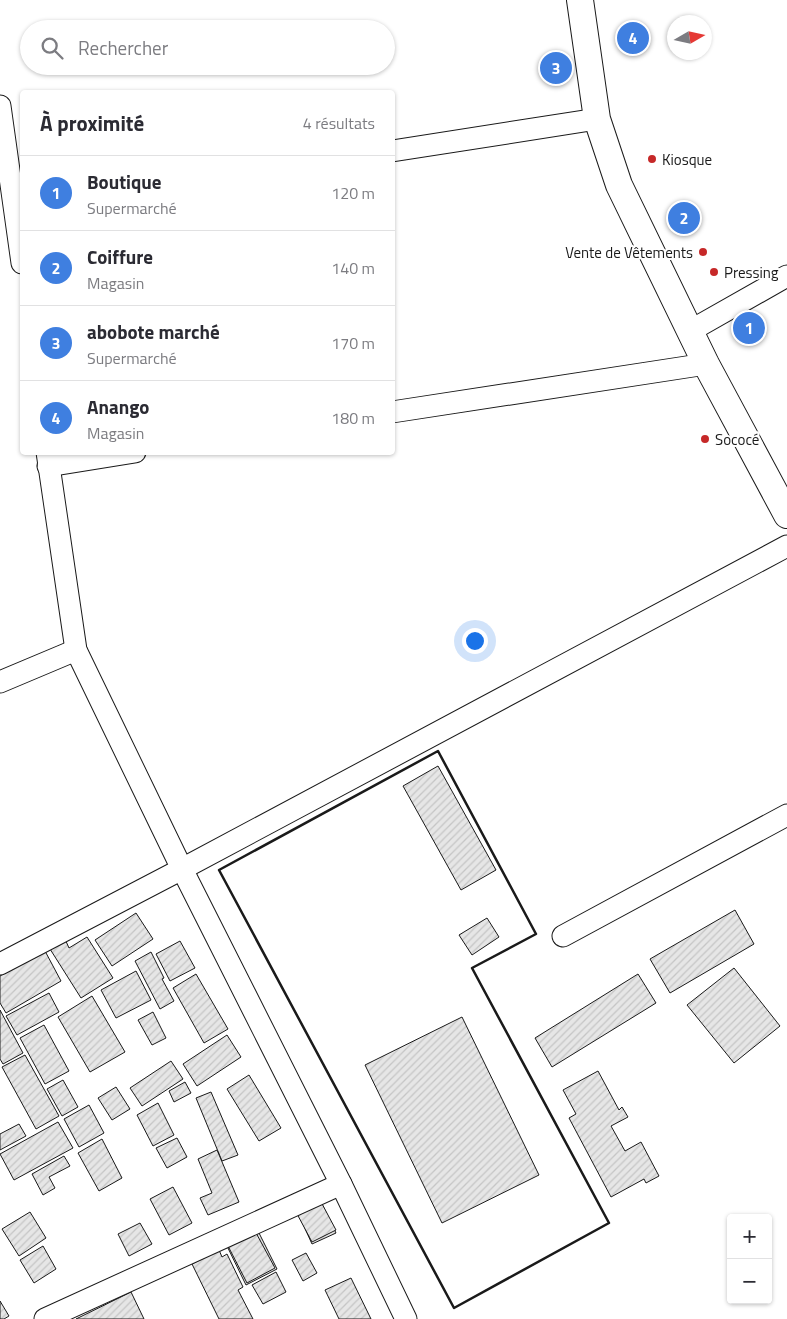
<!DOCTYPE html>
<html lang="fr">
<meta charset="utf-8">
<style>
body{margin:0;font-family:"Titillium Web",sans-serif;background:#f2f2f3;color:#2b2b33}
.controls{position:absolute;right:15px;bottom:15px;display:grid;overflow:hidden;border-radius:5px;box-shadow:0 1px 4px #0004}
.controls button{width:45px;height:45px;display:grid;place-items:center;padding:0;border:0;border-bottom:1px solid #e1e1e2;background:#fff;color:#2b2b33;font:25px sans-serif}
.compass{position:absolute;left:667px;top:15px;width:45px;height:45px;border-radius:50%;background:#fff;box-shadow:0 1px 4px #0004;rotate:81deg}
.you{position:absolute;left:474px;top:640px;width:18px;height:18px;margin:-12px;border:4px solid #fff;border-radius:50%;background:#1a73e8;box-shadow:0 0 0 8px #1a73e833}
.badge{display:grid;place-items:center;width:32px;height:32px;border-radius:50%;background:#7c3aed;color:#fff;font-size:16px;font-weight:700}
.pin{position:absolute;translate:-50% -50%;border:2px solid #fff;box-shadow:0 1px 5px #0006}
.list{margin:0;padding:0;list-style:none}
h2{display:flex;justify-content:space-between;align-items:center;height:65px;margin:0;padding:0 20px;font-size:21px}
h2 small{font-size:16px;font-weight:400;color:#7c7c81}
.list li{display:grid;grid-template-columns:32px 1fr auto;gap:15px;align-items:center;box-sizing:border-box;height:75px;padding:0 20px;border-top:1px solid #e1e1e2}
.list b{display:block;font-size:19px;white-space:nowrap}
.list p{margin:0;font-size:16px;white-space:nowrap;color:#7c7c81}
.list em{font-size:16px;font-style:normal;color:#7c7c81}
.icon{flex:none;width:28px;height:28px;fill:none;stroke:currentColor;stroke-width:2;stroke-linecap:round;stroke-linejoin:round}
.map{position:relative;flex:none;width:787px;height:1319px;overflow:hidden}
.search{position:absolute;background:#fff;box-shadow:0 1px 4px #0004;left:20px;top:20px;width:375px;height:55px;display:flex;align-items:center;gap:12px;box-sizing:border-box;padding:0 18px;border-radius:28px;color:#7c7c81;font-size:19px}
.panel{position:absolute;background:#fff;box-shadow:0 1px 4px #0004;left:20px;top:90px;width:375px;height:365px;border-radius:5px}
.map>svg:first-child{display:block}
.building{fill:url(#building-hatch);stroke:#1a1a1a}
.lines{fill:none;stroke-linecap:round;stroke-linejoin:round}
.minor-casing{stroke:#1a1a1a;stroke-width:23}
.tertiary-casing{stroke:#1a1a1a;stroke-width:28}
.minor{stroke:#fff;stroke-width:21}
.tertiary{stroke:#fff;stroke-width:26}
.wall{stroke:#1a1a1a;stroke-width:2.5}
.poi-dot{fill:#c62828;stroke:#fff;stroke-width:2}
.labels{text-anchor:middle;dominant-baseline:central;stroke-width:4;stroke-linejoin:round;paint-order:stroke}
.poi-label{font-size:15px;fill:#1a1a1a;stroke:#fff;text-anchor:start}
</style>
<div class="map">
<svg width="787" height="1319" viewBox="0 0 787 1319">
<defs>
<pattern id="building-hatch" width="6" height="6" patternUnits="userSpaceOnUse" patternTransform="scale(1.25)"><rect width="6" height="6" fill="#e6e6e6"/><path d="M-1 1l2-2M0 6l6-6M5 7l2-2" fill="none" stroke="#c5c5c5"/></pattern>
</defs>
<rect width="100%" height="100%" fill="#fff"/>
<g class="building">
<path d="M438,766L496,870L461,890L403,786Z"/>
<path d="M735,910L754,944L670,993L650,959Z"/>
<path d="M136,913L153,939L112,966L95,940Z"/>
<path d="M487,918L499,937L472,955L459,935Z"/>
<path d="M87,937L113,978L81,998L50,949L65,939L69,948Z"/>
<path d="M180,941L195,968L170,981L156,954Z"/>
<path d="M45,951L61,981L6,1013L0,1003V976Z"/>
<path d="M151,952L164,978L162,979L174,1001L160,1009L135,961Z"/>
<path d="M734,968L780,1026L734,1063L687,1005Z"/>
<path d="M136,971L151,1000L116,1018L101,990Z"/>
<path d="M196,974L228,1029L204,1043L173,988Z"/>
<path d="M638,974L656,1003L552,1067L535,1038Z"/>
<path d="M49,993L59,1012L17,1035L6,1016Z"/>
<path d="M92,996L125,1052L90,1072L58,1017Z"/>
<path d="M0,1010L23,1053L3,1064L0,1059Z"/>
<path d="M153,1012L166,1038L152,1045L138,1020Z"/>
<path d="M462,1017L539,1175L442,1223L365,1065Z"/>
<path d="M44,1025L69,1071L45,1084L20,1038Z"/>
<path d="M227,1035L241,1057L197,1086L183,1064Z"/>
<path d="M25,1055L59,1116L36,1129L2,1067Z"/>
<path d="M171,1061L183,1079L142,1106L130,1088Z"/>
<path d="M598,1071L619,1110L622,1107L628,1117L611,1126L625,1151L641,1142L659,1176L646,1183L644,1179L611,1197L569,1118L576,1114L563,1090Z"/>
<path d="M249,1075L281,1128L259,1141L227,1089Z"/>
<path d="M63,1080L78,1107L62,1116L47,1089Z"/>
<path d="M185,1082L191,1093L174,1102L169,1091Z"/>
<path d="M116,1087L130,1109L112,1120L98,1098Z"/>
<path d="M211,1092L238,1155L222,1161L196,1098Z"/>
<path d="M158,1103L174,1135L153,1146L137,1115Z"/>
<path d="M89,1105L104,1133L79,1147L64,1119Z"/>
<path d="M58,1122L73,1148L14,1180L0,1154Z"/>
<path d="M19,1124L26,1136L0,1150V1134Z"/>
<path d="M177,1138L187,1157L167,1168L156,1148Z"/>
<path d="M102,1139L122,1178L99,1191L78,1153Z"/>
<path d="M217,1150L239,1202L208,1215L200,1198L212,1193L198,1159Z"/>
<path d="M64,1156L70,1166L49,1177L55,1188L43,1195L32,1174Z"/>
<path d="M173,1187L192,1223L169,1235L150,1199Z"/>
<path d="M320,1200L336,1233L312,1244L297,1211Z"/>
<path d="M320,1200L336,1230L312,1242L296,1212Z"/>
<path d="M30,1212L46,1238L19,1256L2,1229Z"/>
<path d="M140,1223L152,1244L129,1256L118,1234Z"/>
<path d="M257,1229L277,1269L246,1285L226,1244Z"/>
<path d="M255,1231L275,1268L247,1283L228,1246Z"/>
<path d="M43,1246L56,1269L34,1283L20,1260Z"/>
<path d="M219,1250L222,1257L227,1254L243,1287L238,1290L253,1319H219L192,1264Z"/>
<path d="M306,1253L317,1273L303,1281L292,1260Z"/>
<path d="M276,1272L286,1292L263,1304L252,1285Z"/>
<path d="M351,1278L371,1319H339L325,1290Z"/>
<path d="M131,1292L144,1319H76Z"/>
<path d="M0,1301L9,1316L4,1319H0Z"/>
</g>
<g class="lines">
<g class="minor-casing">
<g id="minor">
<path d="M0,106L22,263"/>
<path d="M392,151L597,119"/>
<path d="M690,331L787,276"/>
<path d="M392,412L706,364"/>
<path d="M47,452L76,650L182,869L341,1184L406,1319"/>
<path d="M48,466L135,452"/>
<path d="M0,682L76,650"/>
<path d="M563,936L787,815"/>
<path d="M0,964L182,869L787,546"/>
<path d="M45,1319L341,1184"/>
</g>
</g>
<g class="tertiary-casing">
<path id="tertiary" d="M580,0L597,119L619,185L706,364L787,515"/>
</g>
<use href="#minor" class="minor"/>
<use href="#tertiary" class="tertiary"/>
<path class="wall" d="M438,751L536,934L472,968L609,1223L454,1308L219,870Z"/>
</g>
<g class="poi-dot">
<circle cx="652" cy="159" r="5"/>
<circle cx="703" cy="252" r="5"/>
<circle cx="714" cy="272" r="5"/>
<circle cx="705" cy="439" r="5"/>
</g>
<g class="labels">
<g class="poi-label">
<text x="662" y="159">Kiosque</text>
<text x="693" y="252" text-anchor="end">Vente de Vêtements</text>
<text x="724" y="272">Pressing</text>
<text x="715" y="439">Sococé</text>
</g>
</g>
</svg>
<div class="controls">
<button>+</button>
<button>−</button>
</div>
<svg class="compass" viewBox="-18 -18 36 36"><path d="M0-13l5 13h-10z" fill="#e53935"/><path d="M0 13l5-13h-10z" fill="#7c7c81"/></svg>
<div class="you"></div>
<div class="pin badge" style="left:749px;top:328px;background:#3f7fe0">1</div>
<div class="pin badge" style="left:684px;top:218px;background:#3f7fe0">2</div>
<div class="pin badge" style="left:556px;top:68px;background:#3f7fe0">3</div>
<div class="pin badge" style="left:633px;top:38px;background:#3f7fe0">4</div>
<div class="search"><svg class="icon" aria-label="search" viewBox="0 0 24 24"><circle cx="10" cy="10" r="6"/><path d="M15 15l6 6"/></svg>Rechercher</div>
<section class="panel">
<h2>À proximité<small>4 résultats</small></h2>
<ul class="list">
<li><span class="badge" style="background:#3f7fe0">1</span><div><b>Boutique</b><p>Supermarché</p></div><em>120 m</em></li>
<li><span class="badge" style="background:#3f7fe0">2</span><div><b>Coiffure</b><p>Magasin</p></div><em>140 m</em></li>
<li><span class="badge" style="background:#3f7fe0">3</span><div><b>abobote marché</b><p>Supermarché</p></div><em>170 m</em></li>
<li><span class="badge" style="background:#3f7fe0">4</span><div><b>Anango</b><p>Magasin</p></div><em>180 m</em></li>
</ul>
</section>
</div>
